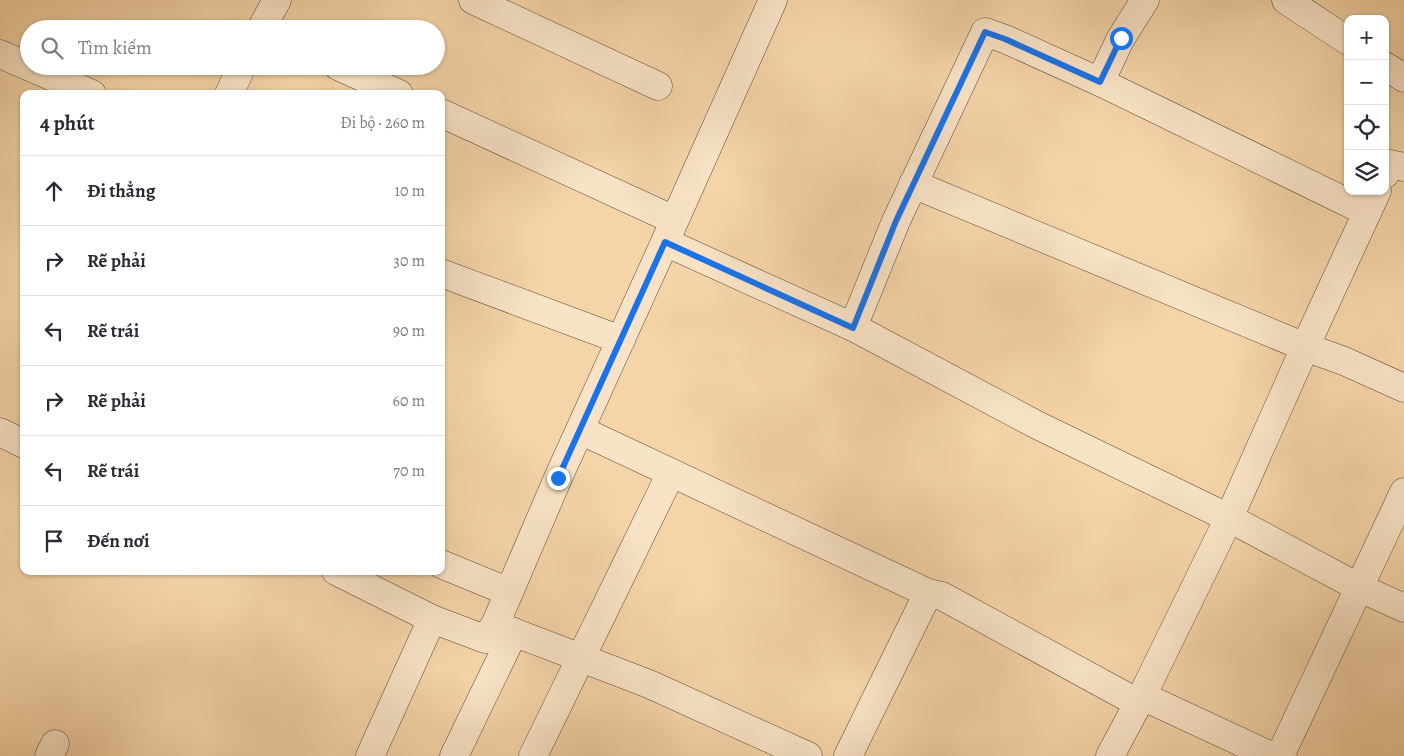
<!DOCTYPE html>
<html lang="vi">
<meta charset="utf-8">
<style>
body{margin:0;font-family:Alegreya,serif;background:#f7f7f7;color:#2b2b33}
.controls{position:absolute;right:15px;top:15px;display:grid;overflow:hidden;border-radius:10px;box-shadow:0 1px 4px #0004}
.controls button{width:45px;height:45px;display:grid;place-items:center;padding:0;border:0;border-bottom:1px solid #e1e1e2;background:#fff;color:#2b2b33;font:25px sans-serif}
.stop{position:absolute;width:15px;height:15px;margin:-11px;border:4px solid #1a73e8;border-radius:50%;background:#fff}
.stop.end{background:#1a73e8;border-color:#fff;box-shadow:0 1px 5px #0008}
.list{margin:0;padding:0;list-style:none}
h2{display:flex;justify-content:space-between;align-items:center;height:65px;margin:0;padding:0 20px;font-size:21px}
h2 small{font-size:16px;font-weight:400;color:#7c7c81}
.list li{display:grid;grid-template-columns:32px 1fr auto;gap:15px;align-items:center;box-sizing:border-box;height:70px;padding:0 20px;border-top:1px solid #e1e1e2}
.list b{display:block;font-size:19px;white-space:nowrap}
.list em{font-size:16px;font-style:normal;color:#7c7c81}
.icon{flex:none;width:28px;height:28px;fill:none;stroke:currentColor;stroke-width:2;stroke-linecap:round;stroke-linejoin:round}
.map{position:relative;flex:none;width:1404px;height:756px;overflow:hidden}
.search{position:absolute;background:#fff;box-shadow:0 1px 4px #0004;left:20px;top:20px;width:425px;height:55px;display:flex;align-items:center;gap:12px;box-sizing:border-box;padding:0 18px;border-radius:28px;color:#7c7c81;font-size:19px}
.panel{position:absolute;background:#fff;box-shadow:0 1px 4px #0004;left:20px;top:90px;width:425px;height:485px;border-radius:10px}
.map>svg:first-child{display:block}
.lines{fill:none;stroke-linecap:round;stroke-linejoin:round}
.minor-casing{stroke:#5a4b36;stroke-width:29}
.minor{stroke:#f8e3c6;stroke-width:28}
.route{stroke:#1a73e8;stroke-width:6}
</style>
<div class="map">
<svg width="1404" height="756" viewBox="0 0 1404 756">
<rect width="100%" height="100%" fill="#f5d4a7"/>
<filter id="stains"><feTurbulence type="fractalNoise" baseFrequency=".004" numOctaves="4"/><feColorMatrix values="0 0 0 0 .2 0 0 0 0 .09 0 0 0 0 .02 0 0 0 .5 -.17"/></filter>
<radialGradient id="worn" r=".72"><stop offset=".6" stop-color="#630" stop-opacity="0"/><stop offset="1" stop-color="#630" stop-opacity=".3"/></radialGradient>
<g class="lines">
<g class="minor-casing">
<g id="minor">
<path d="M473,0L658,86"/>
<path d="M773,0L665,242L853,327L896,221L985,32L1005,39L1100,82L1121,38L1145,0"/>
<path d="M1286,0L1348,41"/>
<path d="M261,29L277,0"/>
<path d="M0,54L92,94"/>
<path d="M338,66L399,94"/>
<path d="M1385,66L1404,78"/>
<path d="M1100,82L1367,212"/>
<path d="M229,94L242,66"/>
<path d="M441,113L674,220"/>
<path d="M1385,174L1390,164L1404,167"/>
<path d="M913,184L1305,347L1344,361L1404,388"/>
<path d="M665,242L558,478L495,625L649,684L808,756"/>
<path d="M441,273L621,340"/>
<path d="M853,327L1037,425L1229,518L1311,334L1377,191"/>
<path d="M580,430L928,593L942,596L1138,703"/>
<path d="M0,432L24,444"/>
<path d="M441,564L509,592"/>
<path d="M336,571L432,619L485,639L495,625"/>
<path d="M1142,696L1271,756"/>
<path d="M49,756L55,744"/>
<path d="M370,756L432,619"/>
<path d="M454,756L514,632"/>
<path d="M533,756L671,473"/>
<path d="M848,756L928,593"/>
<path d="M1110,756L1142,696L1229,518L1360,588L1404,608"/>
<path d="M1280,756L1404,492"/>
</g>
</g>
<use href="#minor" class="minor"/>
</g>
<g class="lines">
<path class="route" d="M558,478L665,242L853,328L896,221L985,32L1005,39L1100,82L1121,38"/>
</g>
<rect width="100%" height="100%" filter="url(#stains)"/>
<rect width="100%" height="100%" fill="url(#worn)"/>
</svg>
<div class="controls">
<button>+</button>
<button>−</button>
<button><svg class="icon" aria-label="locate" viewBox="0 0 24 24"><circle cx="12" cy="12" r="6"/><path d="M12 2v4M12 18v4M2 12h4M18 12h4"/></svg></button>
<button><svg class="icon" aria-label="layers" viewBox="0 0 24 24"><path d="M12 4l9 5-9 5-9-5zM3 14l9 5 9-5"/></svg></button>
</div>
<div class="stop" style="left:1121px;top:38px"></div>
<div class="stop end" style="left:558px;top:478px"></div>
<div class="search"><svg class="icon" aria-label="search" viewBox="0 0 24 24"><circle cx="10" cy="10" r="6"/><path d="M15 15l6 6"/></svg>Tìm kiếm</div>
<section class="panel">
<h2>4 phút<small>Đi bộ · 260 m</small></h2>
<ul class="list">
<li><svg class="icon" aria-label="ahead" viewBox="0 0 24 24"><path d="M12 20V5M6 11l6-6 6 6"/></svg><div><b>Đi thẳng</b></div><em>10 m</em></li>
<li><svg class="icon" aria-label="right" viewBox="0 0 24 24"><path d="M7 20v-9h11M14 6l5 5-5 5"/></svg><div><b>Rẽ phải</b></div><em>30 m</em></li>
<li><svg class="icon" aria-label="left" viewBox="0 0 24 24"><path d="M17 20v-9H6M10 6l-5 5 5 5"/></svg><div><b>Rẽ trái</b></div><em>90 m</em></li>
<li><svg class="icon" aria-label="right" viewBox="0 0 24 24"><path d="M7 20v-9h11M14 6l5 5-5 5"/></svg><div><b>Rẽ phải</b></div><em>60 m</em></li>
<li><svg class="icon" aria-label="left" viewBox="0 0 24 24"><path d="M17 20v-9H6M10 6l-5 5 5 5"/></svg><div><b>Rẽ trái</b></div><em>70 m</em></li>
<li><svg class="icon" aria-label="arrive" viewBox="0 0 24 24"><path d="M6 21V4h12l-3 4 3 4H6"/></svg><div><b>Đến nơi</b></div></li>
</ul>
</section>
</div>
